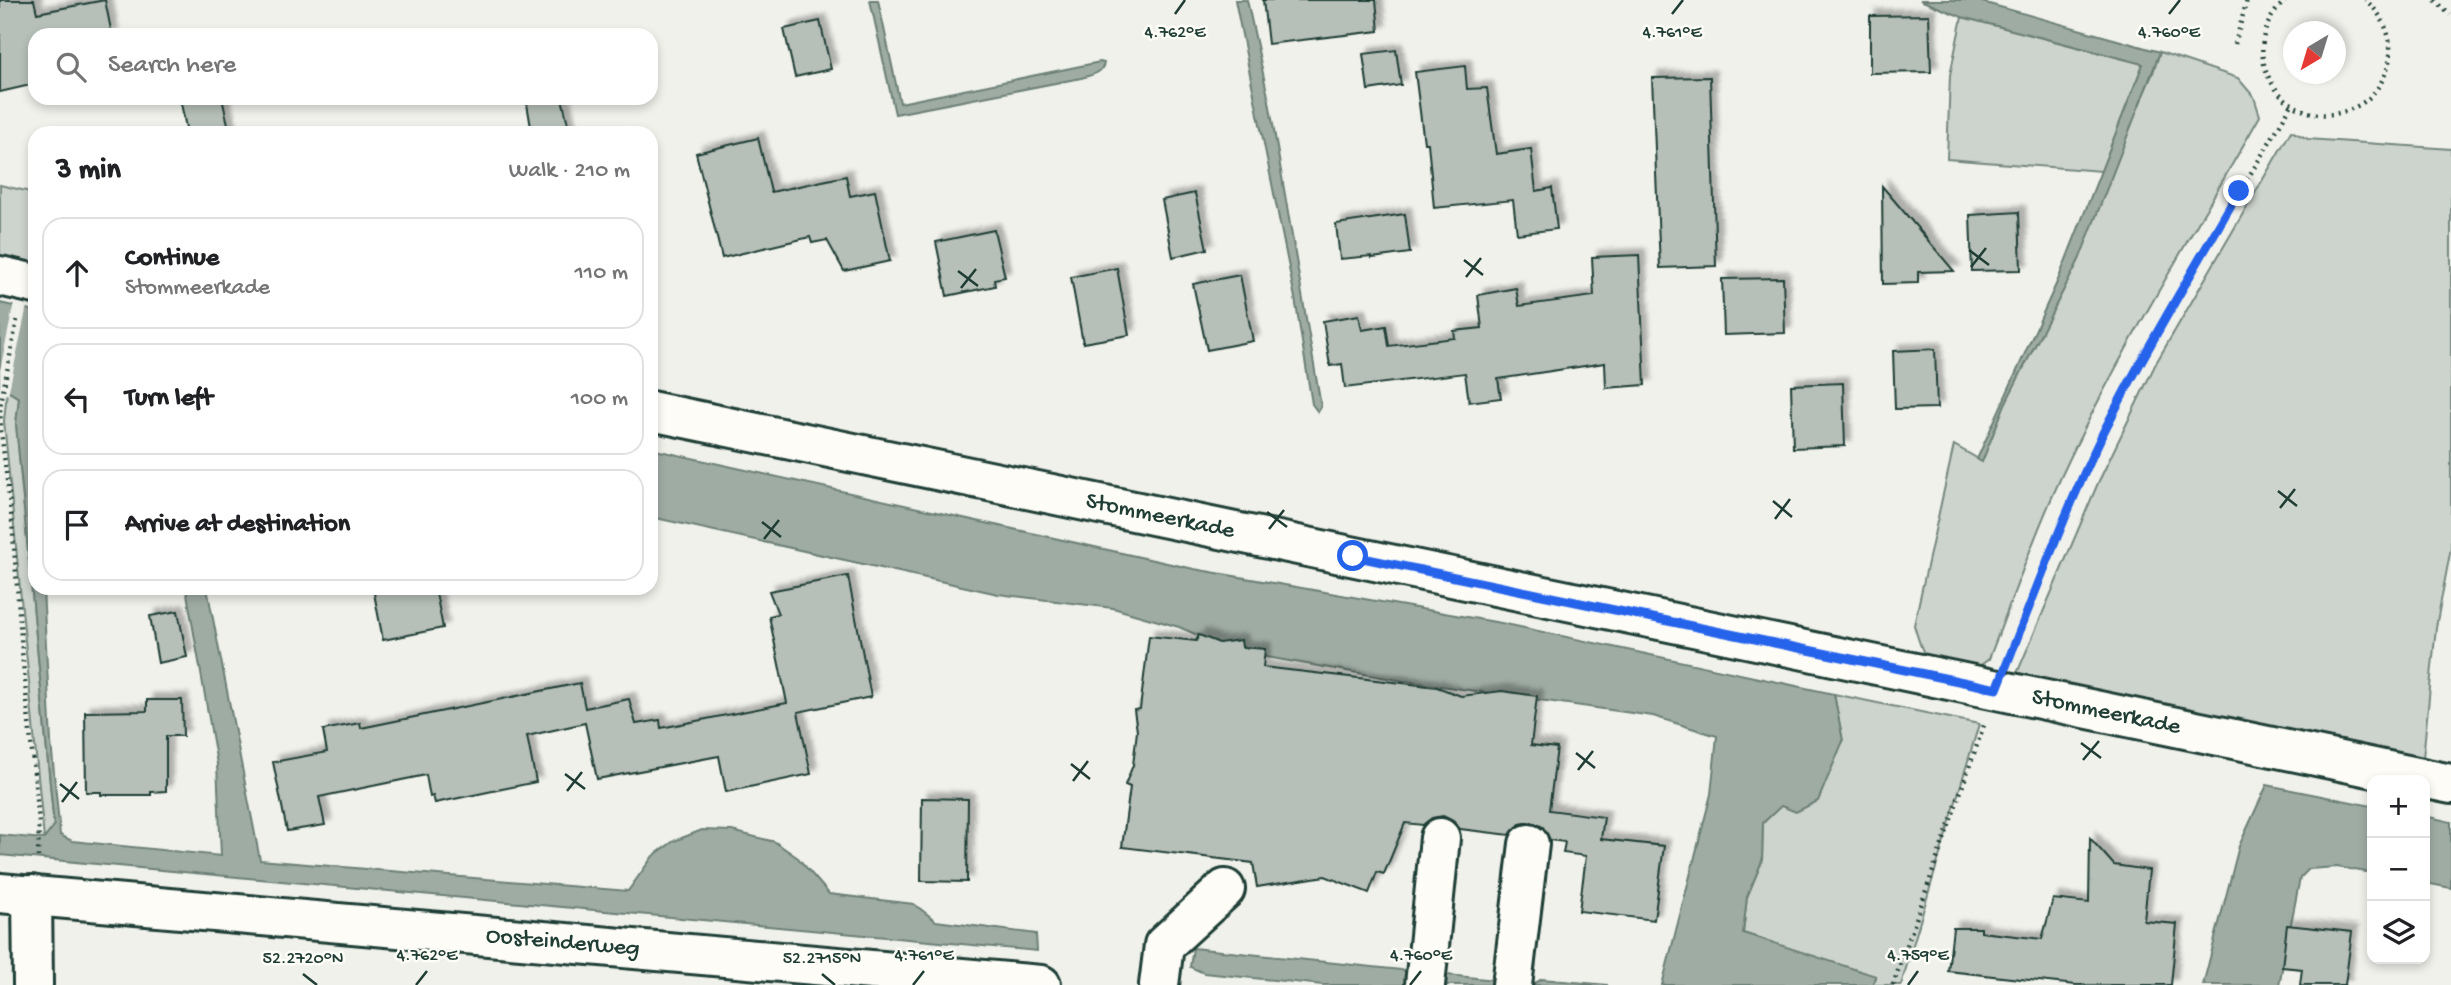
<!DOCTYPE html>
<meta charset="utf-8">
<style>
body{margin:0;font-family:"Gochi Hand",sans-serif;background:#f6f6f6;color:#202124}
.controls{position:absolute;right:21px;bottom:21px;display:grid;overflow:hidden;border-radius:14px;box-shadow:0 4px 10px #0003}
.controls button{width:63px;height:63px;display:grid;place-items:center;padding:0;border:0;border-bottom:2px solid #e0e0e0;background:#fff;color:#202124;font:35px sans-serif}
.compass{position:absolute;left:2283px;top:21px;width:63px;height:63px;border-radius:50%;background:#fff;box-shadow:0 4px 10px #0003;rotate:218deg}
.stop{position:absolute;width:21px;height:21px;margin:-16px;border:5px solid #2563eb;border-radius:50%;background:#fff}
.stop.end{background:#2563eb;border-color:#fff;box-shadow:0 2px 7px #0008}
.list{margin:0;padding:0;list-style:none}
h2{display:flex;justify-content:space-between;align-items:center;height:91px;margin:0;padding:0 28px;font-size:30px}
h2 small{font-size:23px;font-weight:400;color:#757577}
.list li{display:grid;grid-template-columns:46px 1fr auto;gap:21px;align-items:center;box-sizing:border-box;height:112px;margin:0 14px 14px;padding:0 14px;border:2px solid #e0e0e0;border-radius:21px}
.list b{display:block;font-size:26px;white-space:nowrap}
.list p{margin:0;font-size:23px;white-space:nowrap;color:#757577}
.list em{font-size:23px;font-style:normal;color:#757577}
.icon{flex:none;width:38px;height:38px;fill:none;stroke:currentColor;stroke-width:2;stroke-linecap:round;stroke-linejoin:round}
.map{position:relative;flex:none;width:2451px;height:985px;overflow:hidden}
.search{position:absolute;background:#fff;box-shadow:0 4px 10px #0003;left:28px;top:28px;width:630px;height:77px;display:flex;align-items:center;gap:18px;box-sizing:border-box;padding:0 24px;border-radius:21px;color:#757577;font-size:26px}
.panel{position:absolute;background:#fff;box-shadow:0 4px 10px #0003;left:28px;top:126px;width:630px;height:469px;border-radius:21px}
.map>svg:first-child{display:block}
.green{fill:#cdd3cd;stroke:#768880;stroke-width:2}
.water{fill:#9faca4;stroke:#6c8077;stroke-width:2}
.pier{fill:#f0f1eb}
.building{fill:#b6bfb8;stroke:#1f3d34;stroke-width:2;filter:url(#shadow)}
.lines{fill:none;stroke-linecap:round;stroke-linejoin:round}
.minor-casing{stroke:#1f3d34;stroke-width:44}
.path{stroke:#1f3d34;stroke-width:4.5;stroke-dasharray:2 5;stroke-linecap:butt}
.minor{stroke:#fdfcf7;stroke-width:38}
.route{stroke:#2563eb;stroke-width:9}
.ticks{fill:none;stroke:#1f3d34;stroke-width:2.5}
.labels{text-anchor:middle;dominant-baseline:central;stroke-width:5;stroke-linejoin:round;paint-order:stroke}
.street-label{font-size:24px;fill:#1f3d34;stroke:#fdfcf7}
.ticks-label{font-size:18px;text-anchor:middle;fill:#1f3d34;stroke:#fdfcf7;stroke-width:5;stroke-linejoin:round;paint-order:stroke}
</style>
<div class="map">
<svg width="2451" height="985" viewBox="0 0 2451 985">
<defs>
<filter id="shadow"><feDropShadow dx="6" dy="-6" stdDeviation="2" flood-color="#0004"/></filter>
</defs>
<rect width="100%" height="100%" fill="#f0f1eb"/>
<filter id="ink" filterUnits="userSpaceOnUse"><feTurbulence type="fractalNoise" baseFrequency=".0143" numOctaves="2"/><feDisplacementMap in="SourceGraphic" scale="14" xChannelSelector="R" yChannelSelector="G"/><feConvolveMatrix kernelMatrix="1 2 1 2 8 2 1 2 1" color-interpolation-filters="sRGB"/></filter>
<g filter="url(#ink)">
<g class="green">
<path d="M1962,17L2143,64L2101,171L1947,159L1950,75Z"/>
<path d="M2160,52L2238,78L2254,97L2260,116C2189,241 2111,364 2053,495C2029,549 2010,605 1989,659L1971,672C1929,666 1926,667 1914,625L1954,445L1982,461L2005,404L2153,73Z"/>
<path d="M2291,131L2308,139L2451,149V548L2436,627L2423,758L2339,740L2048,688L2015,678L2098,483L2156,363Z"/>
<path d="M0,185L35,193V268L0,261Z"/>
<path d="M7,391L19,398L16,424L54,827L44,839L4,421Z"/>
<path d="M1834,694L1979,724L1901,985H1872L1876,977L1743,933L1747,897L1762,861L1763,823L1843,742Z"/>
</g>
<g class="water">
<path d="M870,0H878L900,103L1100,62L1104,63C1102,74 1091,75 1081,78L895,114Z"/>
<path d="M1235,0H1247L1269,101L1321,406L1318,412L1312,404L1295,298Z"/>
<path d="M1920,0H1975L2160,52L2079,260L2005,404L1982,462L1977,459L2058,280L2143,64L1962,17Z"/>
<path d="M0,303L35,311V405L32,406L35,462V588H43L51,742L60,835L72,841L221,856L217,764L186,588H207L260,860L628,891L653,856L674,841L702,830L732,831L775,842L798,858L829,894L914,904L936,921L1036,934L1037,951L0,855V835L44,839L54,826L16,424L19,398L0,386Z"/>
<path d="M651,449L1194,569L1501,623L1834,694L1843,741L1818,801L1796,812L1781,806L1763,823L1762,861L1747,897L1743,933L1876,976L1872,985H1662L1711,794L1717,736L1653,716L1398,680L1237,652L1179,627L1113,608L998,594L651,517Z"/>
<path d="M2267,785L2372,806V873L2337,867L2309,869L2300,878L2279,985H2203L2239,846Z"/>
<path d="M2425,816L2451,822V888L2425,883Z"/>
<path d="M1193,948L1533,984L1542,979L1608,985H1323L1204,973L1190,967Z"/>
</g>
<path class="pier" d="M14,303L27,306L8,395L0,390V370Z"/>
<g class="building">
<path d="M0,0H34L37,13L105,0L112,35H35V84L0,92Z"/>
<path d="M1263,0H1376L1379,31L1268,44Z"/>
<path d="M1929,15L1931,72L1870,73V16Z"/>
<path d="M820,21L831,69L795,77L784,29Z"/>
<path d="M1396,50L1401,85L1368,90L1363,54Z"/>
<path d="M1465,66L1467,89L1487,88L1496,154L1531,149L1536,191L1552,188L1557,229L1517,234L1513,200L1434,208L1428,143H1424L1415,72Z"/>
<path d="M1710,77L1716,266L1660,268L1652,78Z"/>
<path d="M180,98H222L230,133H187Z"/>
<path d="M526,98H562L570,133H532Z"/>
<path d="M758,138L771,192L846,176L850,196L875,191L890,261L844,271L827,240L812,243L810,237L722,258L696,153Z"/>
<path d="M1882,186L1954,271L1918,272V283L1883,284Z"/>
<path d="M1195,193L1207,249L1173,257L1162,200Z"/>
<path d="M2019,212L2021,270L1972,271L1970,215Z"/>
<path d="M1405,214L1410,253L1372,258V256L1340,259L1336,224Z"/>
<path d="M994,230L1005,277L994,279L995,286L947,296L936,242Z"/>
<path d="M1639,255L1645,385L1606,388L1605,363L1498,379L1501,398L1469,402L1465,373L1345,388L1342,364L1330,366L1323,321L1359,315L1362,330L1386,326L1389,346L1455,338L1454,331L1482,328L1478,295L1516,288L1519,306L1594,296L1592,257Z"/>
<path d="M1117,268L1129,335L1083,343L1071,277Z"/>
<path d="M1240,275L1253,341L1207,350L1193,284Z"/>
<path d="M1783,278L1785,333L1724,335L1722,279Z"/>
<path d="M1935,349L1937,408L1895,409L1893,351Z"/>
<path d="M1843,383L1845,446L1793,448L1791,385Z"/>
<path d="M848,576L871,697L798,712L811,774L726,792L719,756L597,779L585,723L527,736L536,782L435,803L433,796L430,797L426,775L319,797L325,825L287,831L273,762L327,752L323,730L360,723L361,728L580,683L585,708L629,699L636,724L660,720L661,728L787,703L769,616L778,614L769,591Z"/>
<path d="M373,588H435L443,628L383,640Z"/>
<path d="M178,611L187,657L158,663L150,616Z"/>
<path d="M1199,635L1219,643L1241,640L1242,647L1265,649L1263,667L1437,687L1461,696L1502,691L1537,696L1531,745L1557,748L1549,810L1604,817L1601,839L1664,846L1654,920L1579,911L1586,856L1563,853L1565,842L1550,840L1543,827L1532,822L1520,824L1510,835L1460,829L1453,821L1443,816L1432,818L1423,825L1405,823L1384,874L1377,872L1369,893L1325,876L1257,887L1253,863L1122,847L1130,787L1125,785L1133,765L1137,731L1134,710L1140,709L1149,636L1196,641Z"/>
<path d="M147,700H182L183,736H166V791L151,792V795H101V792H86L85,712L147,711Z"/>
<path d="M922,798L968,799L967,882L921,881Z"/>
<path d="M2090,838L2114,865L2149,870L2144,921L2177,924L2171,985H2076L1948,971L1953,928H1981V932L2042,939L2053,899L2089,903Z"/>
<path d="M2287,925L2352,932L2345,985H2300L2302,969L2282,967Z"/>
</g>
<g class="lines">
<g class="minor-casing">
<g id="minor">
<path d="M0,276L35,284"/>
<path id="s1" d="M651,411L2451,784"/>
<path id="s2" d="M0,893L1041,985"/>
<path d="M32,895L33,985"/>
<path d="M1159,985L1164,945L1225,889"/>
<path d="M1425,985L1440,838"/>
<path d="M1512,985L1529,844"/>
</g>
</g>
<g class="path">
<path d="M2286,0C2226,53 2291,144 2359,105C2375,96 2385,79 2389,62C2394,39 2383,14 2365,0"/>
<path d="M2435,0L2450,15"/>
<path d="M2235,44L2247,0"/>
<path d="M17,320L0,407L1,431L12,521L23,663L39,821L38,857"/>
<path d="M2011,655C2040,581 2068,506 2103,435C2158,320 2228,214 2292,104"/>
<path d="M1893,985L1984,725"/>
</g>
<use href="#minor" class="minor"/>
</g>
</g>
<g class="lines" filter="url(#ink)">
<path class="route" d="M1353,556L1997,689C2031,603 2063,516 2103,433C2145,350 2193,271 2239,191"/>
</g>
<path class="ticks" d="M1175,14L1185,0M1672,14L1683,0M2169,14L2180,0M1969,250L1989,265M1464,260L1483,275M1971,267L1986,248M958,271L978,286M1466,277L1481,258M961,288L976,269M2278,491L2297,506M1773,501L1792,517M2280,508L2295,489M1267,512L1287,527M1775,519L1790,499M762,522L781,537M1269,529L1284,510M764,539L779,520M2081,743L2101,758M1576,753L1595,768M2083,760L2099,741M1071,764L1090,779M1578,770L1593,751M565,774L585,789M1073,781L1088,761M60,784L79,799M567,791L582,772M62,802L77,782M303,974L317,985M822,974L835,985M416,985L427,971M913,985L924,971M1410,985L1421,971M1908,985L1918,971"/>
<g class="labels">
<g class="street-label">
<text stroke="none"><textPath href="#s1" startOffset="520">Stommeerkade</textPath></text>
<text stroke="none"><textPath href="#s1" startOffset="1486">Stommeerkade</textPath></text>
<text stroke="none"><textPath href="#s2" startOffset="565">Oosteinderweg</textPath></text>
</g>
</g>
<g class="ticks-label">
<text x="1175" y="37">4.762°E</text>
<text x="1672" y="37">4.761°E</text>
<text x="2169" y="37">4.760°E</text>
<text x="427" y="960">4.762°E</text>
<text x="924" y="960">4.761°E</text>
<text x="1421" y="960">4.760°E</text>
<text x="1918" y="960">4.759°E</text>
<text x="303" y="963">52.2720°N</text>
<text x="822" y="963">52.2715°N</text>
</g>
</svg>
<div class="controls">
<button>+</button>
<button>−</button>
<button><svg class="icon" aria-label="layers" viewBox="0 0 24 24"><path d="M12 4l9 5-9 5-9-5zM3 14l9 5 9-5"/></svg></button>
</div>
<svg class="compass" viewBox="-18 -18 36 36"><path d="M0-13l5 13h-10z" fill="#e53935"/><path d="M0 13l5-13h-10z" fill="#757577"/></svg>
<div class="stop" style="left:1353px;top:556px"></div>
<div class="stop end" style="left:2239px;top:191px"></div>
<div class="search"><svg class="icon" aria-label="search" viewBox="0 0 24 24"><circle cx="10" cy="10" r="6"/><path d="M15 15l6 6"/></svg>Search here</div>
<section class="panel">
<h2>3 min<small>Walk · 210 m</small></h2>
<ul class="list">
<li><svg class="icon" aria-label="ahead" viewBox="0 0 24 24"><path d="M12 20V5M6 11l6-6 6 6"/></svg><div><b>Continue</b><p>Stommeerkade</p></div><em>110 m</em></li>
<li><svg class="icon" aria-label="left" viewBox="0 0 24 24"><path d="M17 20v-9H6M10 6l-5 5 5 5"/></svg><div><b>Turn left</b></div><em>100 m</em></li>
<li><svg class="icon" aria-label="arrive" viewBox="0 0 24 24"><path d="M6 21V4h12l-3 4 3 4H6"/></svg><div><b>Arrive at destination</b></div></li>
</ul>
</section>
</div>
